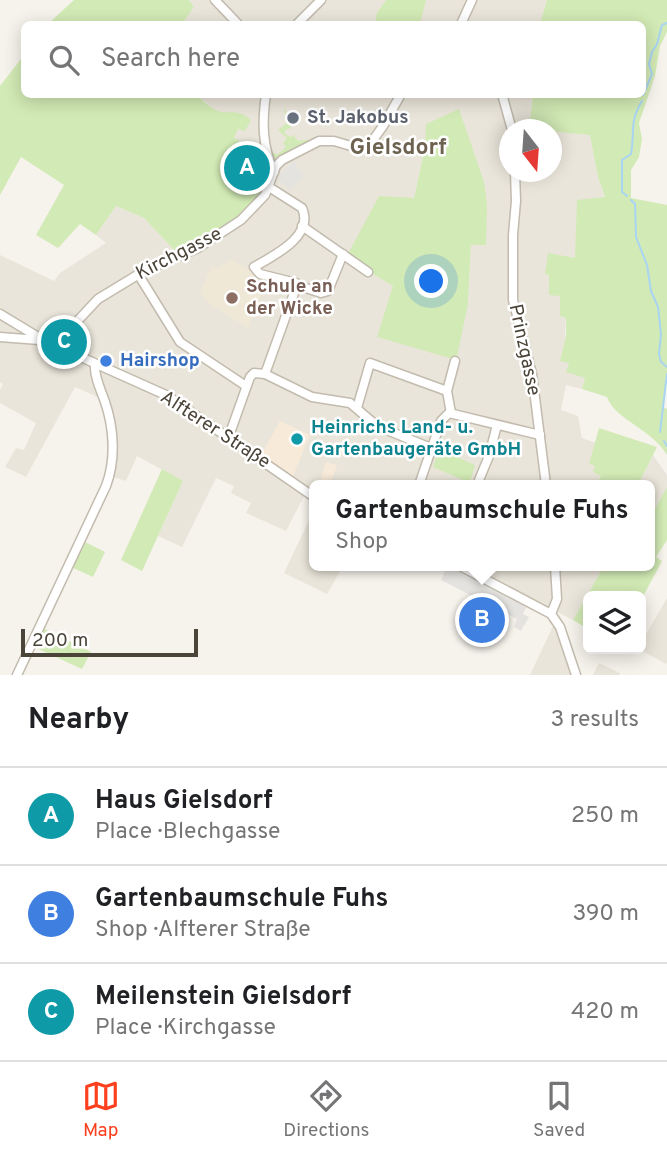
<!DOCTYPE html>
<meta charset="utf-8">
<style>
body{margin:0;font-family:Overpass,sans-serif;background:#f2f2f2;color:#202124}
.controls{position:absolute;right:21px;bottom:21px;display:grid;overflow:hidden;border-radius:10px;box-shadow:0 4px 18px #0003}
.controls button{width:63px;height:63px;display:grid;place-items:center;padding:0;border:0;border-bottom:2px solid #e0e0e0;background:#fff;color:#202124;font:35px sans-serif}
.compass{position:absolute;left:499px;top:119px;width:63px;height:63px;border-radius:50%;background:#fff;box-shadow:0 4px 18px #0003;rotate:163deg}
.scale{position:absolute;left:21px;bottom:18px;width:177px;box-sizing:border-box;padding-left:7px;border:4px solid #4b4439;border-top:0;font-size:19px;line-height:24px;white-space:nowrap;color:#4b4439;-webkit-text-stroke:5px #fff;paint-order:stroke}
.you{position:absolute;left:432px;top:282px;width:24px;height:24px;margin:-18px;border:5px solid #fff;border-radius:50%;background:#1a73e8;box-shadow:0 0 0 10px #1a73e833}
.badge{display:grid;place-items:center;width:46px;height:46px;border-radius:50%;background:#fc3f1d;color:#fff;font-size:23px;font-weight:700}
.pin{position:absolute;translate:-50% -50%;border:4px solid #fff;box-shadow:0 2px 7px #0006}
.popup{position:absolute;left:309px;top:480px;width:346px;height:91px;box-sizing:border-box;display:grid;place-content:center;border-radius:10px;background:#fff;filter:drop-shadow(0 2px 5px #0005);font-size:23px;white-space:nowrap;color:#757577}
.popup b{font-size:26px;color:#202124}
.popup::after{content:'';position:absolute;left:50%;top:100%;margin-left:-14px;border:14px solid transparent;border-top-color:#fff}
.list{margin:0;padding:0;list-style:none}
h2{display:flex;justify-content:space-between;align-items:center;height:91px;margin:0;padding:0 28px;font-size:30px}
h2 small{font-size:23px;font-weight:400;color:#757577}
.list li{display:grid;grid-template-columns:46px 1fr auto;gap:21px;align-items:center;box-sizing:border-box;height:98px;padding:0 28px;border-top:2px solid #e0e0e0}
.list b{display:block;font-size:26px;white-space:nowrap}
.list p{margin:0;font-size:23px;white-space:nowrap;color:#757577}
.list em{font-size:23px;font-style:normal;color:#757577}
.icon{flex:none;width:38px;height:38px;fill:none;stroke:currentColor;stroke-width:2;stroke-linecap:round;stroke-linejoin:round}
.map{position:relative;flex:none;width:667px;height:675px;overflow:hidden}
.search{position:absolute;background:#fff;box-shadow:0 4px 18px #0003;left:21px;right:21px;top:21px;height:77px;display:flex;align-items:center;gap:18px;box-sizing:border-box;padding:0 24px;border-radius:10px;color:#757577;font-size:26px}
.sheet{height:385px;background:#fff}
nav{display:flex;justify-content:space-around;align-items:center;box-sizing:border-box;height:98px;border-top:2px solid #e0e0e0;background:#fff;font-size:19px;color:#757577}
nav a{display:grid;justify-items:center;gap:4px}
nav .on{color:#fc3f1d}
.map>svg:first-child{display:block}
.residential{fill:#eae5da;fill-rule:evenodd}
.commercial{fill:#f7ead8}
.education{fill:#efe8d6}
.green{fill:#d2eab5}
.parking{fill:#e5e3e0}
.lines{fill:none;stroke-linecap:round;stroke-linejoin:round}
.stream{stroke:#a9d4f2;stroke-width:2}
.minor-casing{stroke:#c2bbae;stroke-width:11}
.minor{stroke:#fff;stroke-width:8}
.worship-dot{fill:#6b7280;stroke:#fff;stroke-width:2.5}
.education-dot{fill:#8d6e63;stroke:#fff;stroke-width:2.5}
.shop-dot{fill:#3f7fe0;stroke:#fff;stroke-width:2.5}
.culture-dot{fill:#0f9aa8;stroke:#fff;stroke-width:2.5}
.labels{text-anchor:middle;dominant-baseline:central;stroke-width:5;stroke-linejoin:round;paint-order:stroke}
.worship-label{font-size:19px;font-weight:bold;fill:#5b616d;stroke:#fff;text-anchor:start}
.street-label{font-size:19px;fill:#4b4439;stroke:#fff}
.education-label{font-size:19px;font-weight:bold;fill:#785e54;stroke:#fff;text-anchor:start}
.shop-label{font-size:19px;font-weight:bold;fill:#366cbe;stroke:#fff;text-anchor:start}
.culture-label{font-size:19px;font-weight:bold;fill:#0d838f;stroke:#fff;text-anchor:start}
.quarter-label{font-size:23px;font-weight:bold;fill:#6e6250;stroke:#fff}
</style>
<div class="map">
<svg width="667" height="675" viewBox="0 0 667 675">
<rect width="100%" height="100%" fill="#f6f3ec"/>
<g class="residential">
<path d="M189,0H547L540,24H182L194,7Z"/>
<path d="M196,95H533L529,128L535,129L510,130V172H552V131L590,134L598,177L605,198L575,258L546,274L549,275L560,296V316L566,318L565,335L569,363L585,378L582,389L566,385L561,410L578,416L582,438L596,443L589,464L595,466L601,476L596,485H314V503L304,496L286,531L246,513L251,503L231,493L234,486L216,478L182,547L158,536L183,481L137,456L126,481L107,475L110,445L102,399L75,387L26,477L5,467L16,448L24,450L36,423L0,403V390L3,384L0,382V255L54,281L60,273L106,243L96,235L116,206L144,218L177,253L209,105ZM427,137L471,245L468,304L393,286L371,273L414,198Z"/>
<path d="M653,455L667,475V487L650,518V485H638Z"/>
<path d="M314,510V566H343L327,594L284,573Z"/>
<path d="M468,566H604L573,620Z"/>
<path d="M667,598V662L666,664L639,649H641V643Z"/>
<path d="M554,624L572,675H530Z"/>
<path d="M599,663L620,673V675H593Z"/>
</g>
<g class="commercial">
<path d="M280,421L310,435L293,476L261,455Z"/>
<path d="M326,462L337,465L330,485H319Z"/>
</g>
<path class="education" d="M230,260L268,279L248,328L209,303L200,293L212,266L218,268Z"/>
<g class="green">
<path d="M74,0H189L194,7L182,24H48Z"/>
<path d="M386,0H426L420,23L375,24L377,13Z"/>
<path d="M547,0H667V32L660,46L655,76L639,123L642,139L639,157L631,170V198L667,205V374L663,407L667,409V455C652,429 614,419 607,397L582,389L585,378L566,372L569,363L560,361L566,336V318L560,316V296L549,295V275L545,274L548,253L575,258L577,200L605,197L598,177L590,135L529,129L533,95L642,94V24H540Z"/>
<path d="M24,55V94L196,95C202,99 208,106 214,109C227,117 235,106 251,120L245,131L238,129L234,138L239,140L235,149L241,152L236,170L253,177L258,166L266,171L268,177C256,213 212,239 177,253L144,218L116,206L96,235L80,224L58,248L36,235L64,185L21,157L0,195V86Z"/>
<path d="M284,105L291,128L285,130V134L291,137L293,135L298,141L321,138L277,158L271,156L268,144L272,152L277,155L286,147L283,143L287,138L278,130L286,124Z"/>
<path d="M459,109L484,182L487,205L486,245H471L468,304L457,357L453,359L377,337L393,286L371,273L372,271L348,254L379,196L414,198L425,147L426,124Z"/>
<path d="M599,428L657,447L638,485H596L601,476L593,472L595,466L589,464Z"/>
<path d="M442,441L462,448L459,458L475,465L470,483L433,467Z"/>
<path d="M162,469L183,481L142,571L121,560Z"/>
<path d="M667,487V540L656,557L662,561L641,600V596H588V629L573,620L604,566H650V518Z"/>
<path d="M83,541L105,552L93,577L71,567Z"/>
<path d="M43,628L91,652L82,669L34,647Z"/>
</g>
<g class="parking">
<path d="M294,161L304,176L290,190L279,180L281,173Z"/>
<path d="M447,566L527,605L523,614L529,617L521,631L514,627L517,619L441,580Z"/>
</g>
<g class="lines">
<g class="stream">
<path d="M643,95L652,74L649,64L652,52L657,44L662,25L667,23"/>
<path d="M627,196L622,192V160L631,154C635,132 629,122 642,101"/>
<path d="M631,200L635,204L636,237L647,265L651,291L658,307L661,334L659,354L661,362L667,367"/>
<path d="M660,432L667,374"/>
<path d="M664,441L667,446"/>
</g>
<g class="minor-casing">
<g id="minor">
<path d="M215,0L238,24"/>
<path d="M297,24L321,0"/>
<path d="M461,24L472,0"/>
<path d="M266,94C262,122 262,146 274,172"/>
<path d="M502,94L512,130"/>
<path d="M515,172L516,201L513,235V300L532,374L546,485"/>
<path d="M269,187L302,208C315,236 273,256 254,267L260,274L296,283L297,285"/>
<path d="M302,226L368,272"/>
<path d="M138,274L180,342L246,386"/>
<path d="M0,314L43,340L168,396L314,497"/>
<path d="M74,327L75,355"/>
<path d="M0,337L39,340"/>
<path d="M54,346L98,299L144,271L198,248L241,220L265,195L276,166L282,160L319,141H334L361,149L368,147L383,126L401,94"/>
<path d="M265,374L312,397L350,403L377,426L431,448"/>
<path d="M357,408L370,363L447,391"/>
<path d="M451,413L447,391L455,361"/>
<path d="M229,436L250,377L254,373L265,374L297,285L321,293L328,291L343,254"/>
<path d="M419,485L441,421L449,413L540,435"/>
<path d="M477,485L489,456L497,425"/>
<path d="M460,566L551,614L560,627L576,675"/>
<path d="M551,614L557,599L555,566"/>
<path d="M17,675L106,486C116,460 114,428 105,402C101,390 94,377 95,364"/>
</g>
</g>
<use href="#minor" class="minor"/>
</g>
<circle class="worship-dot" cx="293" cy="118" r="7"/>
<circle class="education-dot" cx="232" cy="298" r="7"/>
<circle class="shop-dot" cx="106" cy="361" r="7"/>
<circle class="culture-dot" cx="297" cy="439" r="7"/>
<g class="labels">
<g class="worship-label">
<text x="307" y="118">St. Jakobus</text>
</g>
<g class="street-label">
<text transform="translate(179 254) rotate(-27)">Kirchgasse</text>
<text transform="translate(524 350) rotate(78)">Prinzgasse</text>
<text transform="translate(215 430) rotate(33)">Alfterer Straße</text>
</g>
<g class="education-label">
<text x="246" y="287">Schule an<tspan x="246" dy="22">der Wicke</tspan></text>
</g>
<g class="shop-label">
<text x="120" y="361">Hairshop</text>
</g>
<g class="culture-label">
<text x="311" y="428">Heinrichs Land- u.<tspan x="311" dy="22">Gartenbaugeräte GmbH</tspan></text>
</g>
<g class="quarter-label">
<text x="398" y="148">Gielsdorf</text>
</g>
</g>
</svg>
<div class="controls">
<button><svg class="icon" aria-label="layers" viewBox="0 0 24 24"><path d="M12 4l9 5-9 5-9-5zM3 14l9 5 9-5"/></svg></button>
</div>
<svg class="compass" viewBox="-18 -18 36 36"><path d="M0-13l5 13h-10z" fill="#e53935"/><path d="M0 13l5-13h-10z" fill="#757577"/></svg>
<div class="scale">200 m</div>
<div class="you"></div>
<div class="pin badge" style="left:247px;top:168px;background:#0f9aa8">A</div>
<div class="pin badge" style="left:482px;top:620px;background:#3f7fe0">B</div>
<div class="popup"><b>Gartenbaumschule Fuhs</b>Shop</div>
<div class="pin badge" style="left:64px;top:342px;background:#0f9aa8">C</div>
<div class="search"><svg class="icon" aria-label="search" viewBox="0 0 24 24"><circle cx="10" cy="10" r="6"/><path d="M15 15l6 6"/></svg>Search here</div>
</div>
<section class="sheet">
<h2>Nearby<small>3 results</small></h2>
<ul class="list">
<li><span class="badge" style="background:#0f9aa8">A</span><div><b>Haus Gielsdorf</b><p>Place · Blechgasse</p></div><em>250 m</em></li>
<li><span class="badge" style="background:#3f7fe0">B</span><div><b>Gartenbaumschule Fuhs</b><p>Shop · Alfterer Straße</p></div><em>390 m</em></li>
<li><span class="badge" style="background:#0f9aa8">C</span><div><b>Meilenstein Gielsdorf</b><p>Place · Kirchgasse</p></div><em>420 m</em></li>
</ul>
</section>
<nav>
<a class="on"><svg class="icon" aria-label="map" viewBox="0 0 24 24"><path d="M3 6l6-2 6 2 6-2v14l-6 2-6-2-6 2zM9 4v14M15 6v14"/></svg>Map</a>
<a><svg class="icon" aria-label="directions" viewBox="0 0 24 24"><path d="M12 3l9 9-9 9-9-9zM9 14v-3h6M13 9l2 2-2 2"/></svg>Directions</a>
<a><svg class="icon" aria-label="saved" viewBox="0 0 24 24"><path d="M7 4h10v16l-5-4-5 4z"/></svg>Saved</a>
</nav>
